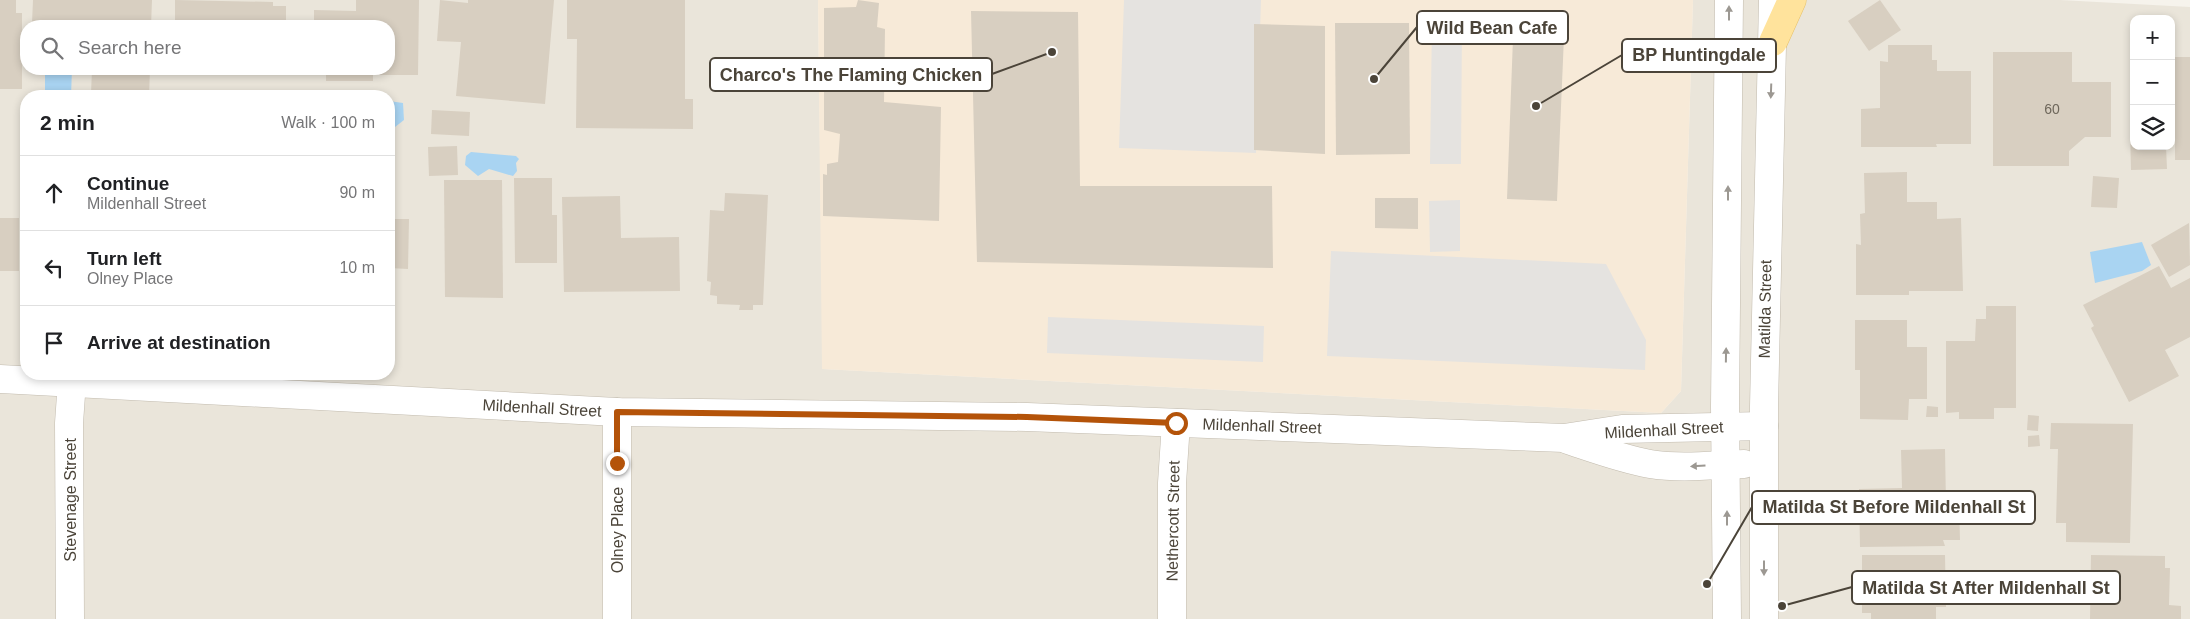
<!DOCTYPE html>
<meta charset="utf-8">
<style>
body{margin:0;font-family:Helvetica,sans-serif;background:#f6f6f6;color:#202124}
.controls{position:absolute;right:15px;top:15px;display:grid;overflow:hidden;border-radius:10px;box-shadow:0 2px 8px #0003}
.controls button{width:45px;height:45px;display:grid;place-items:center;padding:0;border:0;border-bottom:1px solid #e0e0e0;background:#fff;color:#202124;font:25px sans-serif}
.stop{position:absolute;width:15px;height:15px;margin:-11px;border:4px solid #b45309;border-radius:50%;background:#fff}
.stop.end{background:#b45309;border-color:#fff;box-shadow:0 1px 5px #0008}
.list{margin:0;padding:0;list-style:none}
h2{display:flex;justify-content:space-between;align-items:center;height:65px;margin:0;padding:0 20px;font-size:21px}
h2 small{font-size:16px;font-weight:400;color:#757577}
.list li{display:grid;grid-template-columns:32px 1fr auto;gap:15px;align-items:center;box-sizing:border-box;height:75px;padding:0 20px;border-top:1px solid #e0e0e0}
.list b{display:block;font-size:19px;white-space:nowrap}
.list p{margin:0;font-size:16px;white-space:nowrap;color:#757577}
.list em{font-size:16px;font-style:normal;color:#757577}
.icon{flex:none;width:28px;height:28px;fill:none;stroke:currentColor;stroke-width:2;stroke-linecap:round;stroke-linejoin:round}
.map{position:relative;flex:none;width:2190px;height:619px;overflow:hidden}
.search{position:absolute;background:#fff;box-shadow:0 2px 8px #0003;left:20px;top:20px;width:375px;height:55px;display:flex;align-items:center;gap:12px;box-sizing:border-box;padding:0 18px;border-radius:20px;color:#757577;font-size:19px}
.panel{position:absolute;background:#fff;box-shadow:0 2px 8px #0003;left:20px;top:90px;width:375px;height:290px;border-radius:20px}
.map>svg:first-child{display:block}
.residential{fill:#eae5da;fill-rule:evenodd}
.commercial{fill:#f7ead8}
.parking{fill:#e5e3e0}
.water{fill:#a9d4f2}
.building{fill:#d8cfc1}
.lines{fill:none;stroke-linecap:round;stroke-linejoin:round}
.street-casing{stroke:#c2bbae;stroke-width:29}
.primary-casing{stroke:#e6c16a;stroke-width:29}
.street{stroke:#fff;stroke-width:28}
.primary{stroke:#ffe39c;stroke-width:28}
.oneway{fill:#9c9892}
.route{stroke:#b45309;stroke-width:6}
.labels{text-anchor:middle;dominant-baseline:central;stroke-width:4.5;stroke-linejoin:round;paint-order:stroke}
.number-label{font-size:14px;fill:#6e675b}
.street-label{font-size:16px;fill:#4b4439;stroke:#fff}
.leader{fill:none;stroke:#4b4439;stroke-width:2}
.callout-dot{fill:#4b4439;stroke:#fff;stroke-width:2}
.callout{fill:#fff;stroke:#4b4439;stroke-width:2}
.callout-label{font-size:18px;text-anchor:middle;font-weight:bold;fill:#4b4439}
</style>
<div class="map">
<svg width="2190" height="619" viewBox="0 0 2190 619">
<rect width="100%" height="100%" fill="#f6f3ec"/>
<path class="residential" d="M0,0H818L823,369L1661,413L1681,391L1693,0H2060L2190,7V619H0ZM2134,19H2171V146H2134ZM26,26H389V69H26ZM26,96H389V374H26Z"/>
<path class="commercial" d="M818,0H1693L1681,391L1661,413L822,369Z"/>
<g class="parking">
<path d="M1124,0H1261L1256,153L1119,148Z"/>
<path d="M1432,20H1462L1461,164H1430Z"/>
<path d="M1460,200V251L1430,252L1429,201Z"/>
<path d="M1331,251L1606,264L1646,340L1645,370L1327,356Z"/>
<path d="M1048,317L1264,326L1263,362L1047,353Z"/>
</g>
<g class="water">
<path d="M45,69H72L71,96H45Z"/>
<path d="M389,101L403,103L404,120L395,127L389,126Z"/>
<path d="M471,152L516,156L519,159L516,163L517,171L513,176L489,169L478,176L465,165L466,156Z"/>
<path d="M2142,242L2151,265L2142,271L2095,283L2090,252Z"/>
</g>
<g class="building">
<path d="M0,0H16V13H22V89H0Z"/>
<path d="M33,0H152L151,26H52V24L32,23Z"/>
<path d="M175,0L273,2V6H286V26H175Z"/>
<path d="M356,0H419L418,75H373V81H326V73H298V69H389V26H314V10L356,11Z"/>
<path d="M440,0L468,3V0H554L545,104L456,96L461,42L437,41Z"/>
<path d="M567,0H685V99H693V129L576,128L577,39H567Z"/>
<path d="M858,0L879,3L877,27L885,29L884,102L941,107L939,221L823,216V174L827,175V164L838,162L840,134L824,130V8L856,7Z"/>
<path d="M1880,0L1901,30L1869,51L1848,21Z"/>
<path d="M971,11L1078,12L1080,186H1272L1273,268L977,262Z"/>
<path d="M1514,11L1565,13L1557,201L1507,199Z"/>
<path d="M1335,23H1409L1410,154L1336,155Z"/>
<path d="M1254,24L1325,26V154L1254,150Z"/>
<path d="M1888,45H1932V60H1937V71H1971V144H1936L1937,147H1861V109L1880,108V61L1888,62Z"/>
<path d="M1993,52H2072V82H2111V137H2085L2069,151V166H1993Z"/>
<path d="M2172,57H2190V160H2175V125H2171Z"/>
<path d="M92,69H150L149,96L91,94Z"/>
<path d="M175,69H232V75L175,74Z"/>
<rect x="2131" y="69" width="3" height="56"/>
<path d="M432,110L470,112L469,136L431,134Z"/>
<path d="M2130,130H2134V146H2166L2167,169L2131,170Z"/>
<path d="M457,146L458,175L429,176L428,147Z"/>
<path d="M1907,172V202H1937V219L1961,218L1963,291H1909V295H1856V244L1861,245L1860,214L1865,213L1864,173Z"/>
<path d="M2093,176L2119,178L2117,208L2091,207Z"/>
<path d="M514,178H552V215H557V263H515Z"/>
<path d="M444,180H502L503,298L445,297Z"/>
<path d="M725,193L768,195L763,305H753V310H739L740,305L717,304V296L710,295L711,282L707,281L710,210L724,211Z"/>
<path d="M620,196L621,238L679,237L680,291L564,292L562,197Z"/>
<path d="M1375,198H1418V229L1375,228Z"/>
<rect x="0" y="218" width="19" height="53"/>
<path d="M389,219H409L408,269L389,268Z"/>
<path d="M2189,223L2190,265L2169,277L2151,245Z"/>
<path d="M2159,266L2171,288L2190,278V337L2165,350L2179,376L2129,402L2091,328L2094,326L2083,305Z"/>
<path d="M1986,306H2016V408H1994V419H1959V412L1946,413V341H1975L1976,319H1986Z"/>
<path d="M1855,320H1907V347H1927V399H1909L1908,420L1860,419V370H1855Z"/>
<path d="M1927,406L1938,407V417H1926Z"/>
<path d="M2028,415L2039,416L2038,431L2027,430Z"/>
<path d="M2051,423L2133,424L2130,543L2066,542V523H2056L2058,449H2050Z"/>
<path d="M2039,435L2040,446L2028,447V436Z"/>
<path d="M1945,449L1946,504L1959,503L1960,540H1943L1945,546L1860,547L1859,489L1902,488L1901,450Z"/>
<path d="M1862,555H1945L1946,607H1936V619H1871V613H1862Z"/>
<path d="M2091,555L2165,556V568H2170L2169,605L2181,606V619H2090Z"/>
</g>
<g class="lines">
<g class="street-casing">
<g id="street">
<path d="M0,379L617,412L1027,417L1564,438L1622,429L1764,426"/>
<path d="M1568,440C1595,449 1622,459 1650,464C1681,469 1712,465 1744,464"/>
<path d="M70,619L69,423L72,381"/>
<path d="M617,619V412"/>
<path d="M1172,619V483L1176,423"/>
<path d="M1727,619L1725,406L1729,0"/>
<path d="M1764,619V407L1773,0"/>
</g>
</g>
<g class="primary-casing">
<path id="primary" d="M1773,42L1792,0"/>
</g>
<use href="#street" class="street"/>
<use href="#primary" class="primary"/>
</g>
<defs><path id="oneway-solid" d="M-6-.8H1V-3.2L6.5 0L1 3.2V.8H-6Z" transform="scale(1.25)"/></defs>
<g class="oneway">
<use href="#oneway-solid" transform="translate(1729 13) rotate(-90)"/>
<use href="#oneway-solid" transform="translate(1771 91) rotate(92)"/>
<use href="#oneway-solid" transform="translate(1728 193) rotate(-90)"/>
<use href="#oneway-solid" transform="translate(1726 355) rotate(-89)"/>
<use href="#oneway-solid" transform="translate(1698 466) rotate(177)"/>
<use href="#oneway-solid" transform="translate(1727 518) rotate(-90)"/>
<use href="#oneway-solid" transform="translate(1764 568) rotate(90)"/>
</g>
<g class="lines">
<path class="route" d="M617,463V412L1027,417L1176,423"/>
</g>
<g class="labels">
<g class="number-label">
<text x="2052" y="109">60</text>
</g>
<g class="street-label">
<text transform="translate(1765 309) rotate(-89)">Matilda Street</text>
<text transform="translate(542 408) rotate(3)">Mildenhall Street</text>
<text transform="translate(1262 426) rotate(2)">Mildenhall Street</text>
<text transform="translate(1664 430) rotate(-3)">Mildenhall Street</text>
<text transform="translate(70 500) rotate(-90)">Stevenage Street</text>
<text transform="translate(1173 521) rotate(-89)">Nethercott Street</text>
<text transform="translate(617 530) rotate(-90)">Olney Place</text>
</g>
</g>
<path class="leader" d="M1374 79L1417 27M1536 106L1622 55M1052 52L992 74M1707 584L1752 507M1782 606L1852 587"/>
<g class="callout-dot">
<circle cx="1374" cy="79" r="5"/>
<circle cx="1536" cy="106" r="5"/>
<circle cx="1052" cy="52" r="5"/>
<circle cx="1707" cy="584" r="5"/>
<circle cx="1782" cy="606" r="5"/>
</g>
<g class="callout">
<rect x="1417" y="11" width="151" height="33" rx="5"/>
<rect x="1622" y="39" width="154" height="33" rx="5"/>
<rect x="710" y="58" width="282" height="33" rx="5"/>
<rect x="1752" y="491" width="283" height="33" rx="5"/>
<rect x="1852" y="571" width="268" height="33" rx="5"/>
</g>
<g class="callout-label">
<text x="1492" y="34">Wild Bean Cafe</text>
<text x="1699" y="61">BP Huntingdale</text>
<text x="851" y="81">Charco's The Flaming Chicken</text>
<text x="1894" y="513">Matilda St Before Mildenhall St</text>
<text x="1986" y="594">Matilda St After Mildenhall St</text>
</g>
</svg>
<div class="controls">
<button>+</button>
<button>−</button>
<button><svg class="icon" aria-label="layers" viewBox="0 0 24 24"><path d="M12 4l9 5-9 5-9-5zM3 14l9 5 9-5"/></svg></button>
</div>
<div class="stop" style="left:1176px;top:423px"></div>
<div class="stop end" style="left:617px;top:463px"></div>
<div class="search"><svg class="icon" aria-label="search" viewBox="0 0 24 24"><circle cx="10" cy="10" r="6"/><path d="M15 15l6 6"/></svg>Search here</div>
<section class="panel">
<h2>2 min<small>Walk · 100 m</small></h2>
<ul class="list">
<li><svg class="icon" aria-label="ahead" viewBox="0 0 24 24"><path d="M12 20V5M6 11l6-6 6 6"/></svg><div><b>Continue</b><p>Mildenhall Street</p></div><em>90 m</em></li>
<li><svg class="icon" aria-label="left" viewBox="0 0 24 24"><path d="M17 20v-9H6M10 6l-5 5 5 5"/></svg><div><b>Turn left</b><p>Olney Place</p></div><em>10 m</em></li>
<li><svg class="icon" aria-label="arrive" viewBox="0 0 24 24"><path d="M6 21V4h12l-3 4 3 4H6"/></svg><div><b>Arrive at destination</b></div></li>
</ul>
</section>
</div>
